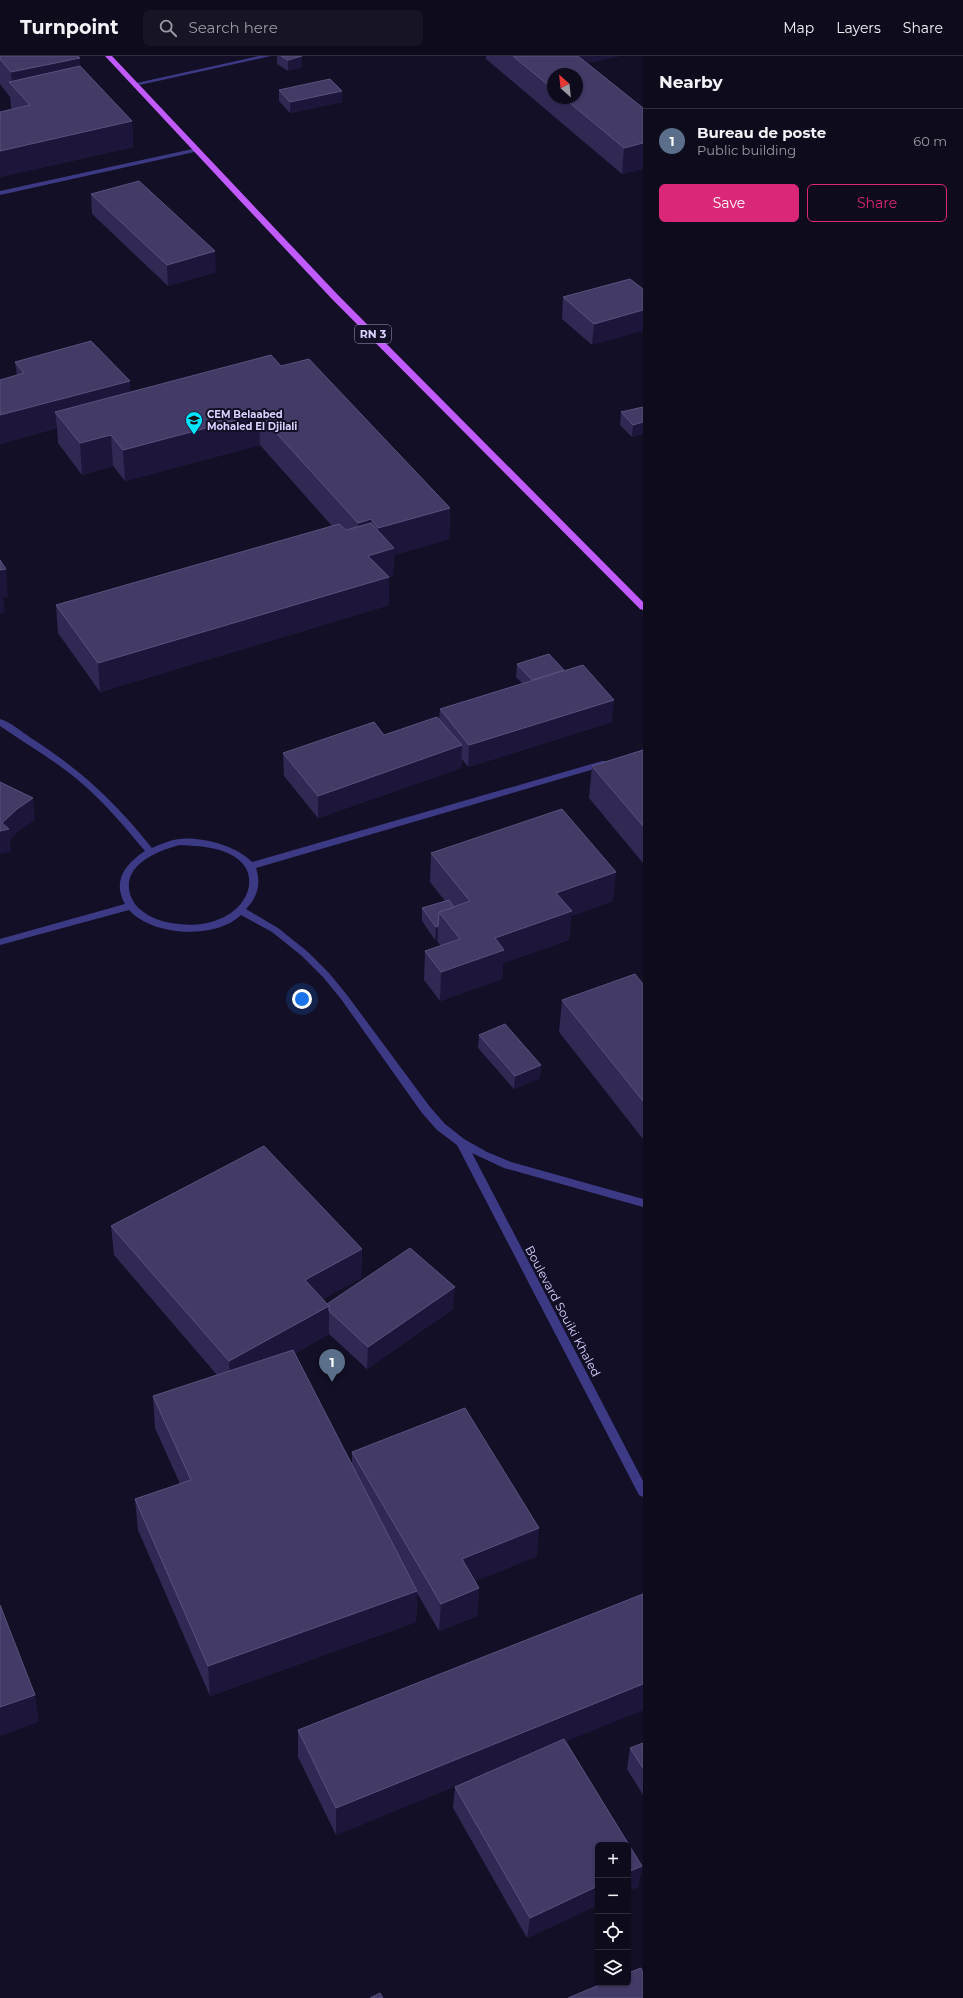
<!DOCTYPE html>
<meta charset="utf-8">
<style>
body{margin:0;font-family:Montserrat,sans-serif;background:#171425;color:#f1f3f6}
.controls{position:absolute;right:12px;bottom:12px;display:grid;overflow:hidden;border-radius:6px;box-shadow:0 1px 3px #0004}
.controls button{width:36px;height:36px;display:grid;place-items:center;padding:0;border:0;border-bottom:1px solid #2e2b3b;background:#0e0b1c;color:#f1f3f6;font:20px sans-serif}
.compass{position:absolute;left:547px;top:12px;width:36px;height:36px;border-radius:50%;background:#0e0b1c;box-shadow:0 1px 3px #0004;rotate:333deg}
.you{position:absolute;left:302px;top:943px;width:14px;height:14px;margin:-10px;border:3px solid #fff;border-radius:50%;background:#1a73e8;box-shadow:0 0 0 6px #1a73e833}
.badge{display:grid;place-items:center;width:26px;height:26px;border-radius:50%;background:#db2777;color:#fff;font-size:13px;font-weight:700}
.pin{position:absolute;translate:-50% -33px;filter:drop-shadow(0 1px 2px #0008)}
.pin::after{content:'';position:absolute;top:21px;width:14px;height:12px;background:inherit;clip-path:polygon(0 0,100% 0,50% 100%)}
.list{margin:0;padding:0;list-style:none}
h2{display:flex;justify-content:space-between;align-items:center;height:52px;margin:0;padding:0 16px;font-size:17px}
h2 small{font-size:13px;font-weight:400;color:#9b9ba3}
.list li{display:grid;grid-template-columns:26px 1fr auto;gap:12px;align-items:center;box-sizing:border-box;height:64px;padding:0 16px;border-top:1px solid #2e2b3b}
.list b{display:block;font-size:15px;white-space:nowrap}
.list p{margin:0;font-size:13px;white-space:nowrap;color:#9b9ba3}
.list em{font-size:13px;font-style:normal;color:#9b9ba3}
.actions{display:flex;gap:8px;padding:12px 16px}
.actions a{flex:1;padding:9px 0;border:1px solid #db2777;border-radius:6px;text-align:center;font-size:14px;color:#db2777}
.actions .main{background:#db2777;color:#fff}
.icon{flex:none;width:22px;height:22px;fill:none;stroke:currentColor;stroke-width:2;stroke-linecap:round;stroke-linejoin:round}
.map{position:relative;flex:none;width:643px;height:1942px;overflow:hidden}
header{display:flex;align-items:center;gap:24px;box-sizing:border-box;height:56px;padding:0 20px;background:#0e0b1c;border-bottom:1px solid #2e2b3b}
header strong{font-size:19px}
nav{display:flex;gap:22px;margin-inline-start:auto;font-size:14px}
.search{width:280px;height:36px;background:#171425;display:flex;align-items:center;gap:10px;box-sizing:border-box;padding:0 14px;border-radius:6px;color:#9b9ba3;font-size:15px}
main{display:flex}
aside{flex:1;background:#0e0b1c}
.map>svg:first-child{display:block}
.lines{fill:none;stroke-linecap:round;stroke-linejoin:round}
.minor{fill:#3d3a85;fill-rule:evenodd}
.major{fill:#c25bff;fill-rule:evenodd}
.wall{fill:#312854;fill-rule:evenodd}
.shaded-wall{fill:#1d163a}
.building{fill:#433a66;stroke:#5a527e}
.labels{text-anchor:middle;dominant-baseline:central;stroke-width:4;stroke-linejoin:round;paint-order:stroke}
.far-poi-label{font-size:10px;font-weight:bold;fill:#d9d4ff;stroke:#130f26;text-anchor:start}
.shield{fill:#130f26;stroke:#9e99be;stroke-width:1}
.shield-label{font-size:11px;font-weight:bold;fill:#d9d4ff}
.street-label{font-size:12px;fill:#d9d4ff;stroke:#130f26}
</style>
<header>
<strong>Turnpoint</strong>
<div class="search"><svg class="icon" aria-label="search" viewBox="0 0 24 24"><circle cx="10" cy="10" r="6"/><path d="M15 15l6 6"/></svg>Search here</div>
<nav><a>Map</a><a>Layers</a><a>Share</a></nav>
</header>
<main>
<div class="map">
<svg width="643" height="1942" viewBox="0 0 643 1942">
<rect width="100%" height="100%" fill="#130f26"/>
<g class="lines">
<g class="minor">
<path d="M259,0H271L135,30L132,28Z"/>
<path d="M197,92L200,94L199,95L0,139V135Z"/>
<path d="M0,663C11,666 22,676 31,682C82,715 114,745 152,792C161,788 170,784 179,783C200,780 238,790 252,806L602,705H608L610,707L608,709L256,812C261,827 258,841 246,853L278,872L308,896L329,917L347,939L430,1051L445,1068L464,1083L487,1096L511,1106L643,1143V1151L504,1112L472,1097L643,1425V1441L639,1439L457,1089L437,1074L422,1057L341,943L323,921L302,900L272,876L241,859C215,884 152,880 129,854L0,889V883L125,848C112,825 125,808 145,795C124,770 103,745 78,724C54,704 26,688 0,670ZM180,789C200,790 225,791 240,805C248,812 250,821 249,830C243,861 206,872 179,868C167,867 155,864 145,857C137,852 133,846 130,838C122,809 157,795 180,789Z"/>
</g>
<path class="major" d="M105,0H112L337,238L643,546V554L640,553L331,242Z"/>
</g>
<g class="wall">
<path d="M0,0L81,11L132,65L133,91L0,121V56L12,53L11,51L10,41L0,28Z"/>
<path d="M277,0H302V11L288,15L277,8Z"/>
<path d="M486,0H619L587,7L643,52V113L622,118L486,3ZM553,18L577,42H553Z"/>
<path d="M279,34L342,35V46L290,57L279,45Z"/>
<path d="M91,138L216,216L168,230L92,158Z"/>
<path d="M630,223L592,289L562,263L563,241Z"/>
<path d="M15,306L130,336L281,310L450,452L449,483L394,499L393,520L389,522V549L100,636L58,577L56,549L332,470L260,389L125,425L113,410L82,419L58,387L57,372L0,388V324L17,319Z"/>
<path d="M643,351V378L632,381L620,369L621,356Z"/>
<path d="M517,608L612,666L468,711L462,703L461,712L318,762L284,720L283,697L384,679L439,663L440,653L522,627L516,621Z"/>
<path d="M643,694V807L589,742L592,710Z"/>
<path d="M431,797L613,845L571,860L569,884L503,907L502,923L440,945L424,924L425,895L441,890L437,885L438,883L435,884L422,865V852L445,845L430,826Z"/>
<path d="M643,928V1083L559,976L562,944Z"/>
<path d="M479,979L541,1009L540,1022L514,1033L478,992Z"/>
<path d="M111,1170L362,1193L361,1222L323,1243L327,1248L453,1253L367,1313L329,1278L294,1298L352,1409V1396L537,1500L475,1525L479,1532L477,1560L439,1575L417,1537L416,1566L210,1640L138,1474L135,1443L180,1428L155,1372L153,1340L217,1319L114,1199Z"/>
<path d="M643,1538V1654L566,1685L642,1810L638,1831L628,1835V1789H598V1849L527,1882L453,1752L455,1731L458,1729L336,1779L298,1701V1674Z"/>
<path d="M643,1687V1739L627,1713L630,1692Z"/>
</g>
<g class="shaded-wall">
<path d="M302,0V11L288,15V4Z"/>
<path d="M562,0H619L561,13Z"/>
<path d="M80,2L82,31L12,30L11,16Z"/>
<path d="M342,35V46L290,57V46Z"/>
<path d="M132,65L133,91L0,121V95Z"/>
<path d="M643,87V113L622,118L624,92Z"/>
<path d="M215,195L216,216L168,230L167,209Z"/>
<path d="M643,254V275L592,289L594,268Z"/>
<path d="M130,325L131,352L55,356L57,372L0,388V359Z"/>
<path d="M259,358L260,389L125,425L123,394Z"/>
<path d="M643,366V378L632,381L633,369Z"/>
<path d="M111,379L113,410L82,419L80,387Z"/>
<path d="M450,452L449,483L394,499L393,520L389,522V549L100,636L98,607L368,500L378,497V472Z"/>
<path d="M371,463L370,495L358,499V467Z"/>
<path d="M6,513L8,541L3,542L5,556L0,558V514Z"/>
<path d="M614,644L612,666L468,711L469,689Z"/>
<path d="M462,689L461,712L318,762V740Z"/>
<path d="M33,742L35,764L19,775L10,784L11,796L0,798V775L2,767L17,753Z"/>
<path d="M616,816L613,845L571,860L569,884L503,907L502,923L440,945L441,916L495,882L556,837Z"/>
<path d="M438,870V883L435,884L436,871Z"/>
<path d="M541,1009L540,1022L514,1033L515,1020Z"/>
<path d="M362,1193L361,1222L305,1253V1224Z"/>
<path d="M455,1231L453,1253L367,1313L368,1291Z"/>
<path d="M329,1250V1278L230,1334L229,1305Z"/>
<path d="M539,1472L537,1500L460,1531L462,1503Z"/>
<path d="M479,1532L477,1560L439,1575L441,1548Z"/>
<path d="M417,1535L416,1566L210,1640L208,1610Z"/>
<path d="M643,1628V1654L336,1779V1752Z"/>
<path d="M35,1639L39,1666L0,1680V1651Z"/>
<path d="M642,1810L638,1831L628,1835V1816Z"/>
<path d="M598,1830V1849L527,1882L530,1862Z"/>
</g>
<g class="building">
<path d="M0,0H78L80,2L11,16L0,3Z"/>
<path d="M281,0H302L288,4Z"/>
<path d="M513,0H578L643,52V87L624,92L564,42H577V18H553V33Z"/>
<path d="M80,10L132,65L0,95V56L30,49L9,26Z"/>
<path d="M330,23L342,35L290,46L279,34Z"/>
<path d="M139,125L215,195L167,209L91,138Z"/>
<path d="M630,223L643,233V254L594,268L563,241Z"/>
<path d="M91,285L130,325L0,359V324L24,317L15,306Z"/>
<path d="M271,299L281,310L309,303L450,452L378,472L371,463L358,467L259,358L123,394L111,379L80,387L55,356Z"/>
<path d="M643,351V366L633,369L621,356Z"/>
<path d="M371,467L394,492L368,500L389,521L98,607L56,549L339,468L346,474Z"/>
<path d="M0,504L6,513L0,514Z"/>
<path d="M549,598L564,614L532,624L517,608Z"/>
<path d="M583,609L614,644L469,689L440,653Z"/>
<path d="M437,661L462,689L318,740L283,697L374,666L384,679Z"/>
<path d="M643,694V770L592,710Z"/>
<path d="M0,726L33,742L17,753L2,767L9,773L0,775Z"/>
<path d="M562,753L616,816L556,837L572,855L495,882L504,894L441,916L425,895L460,883L439,856L470,845L431,797Z"/>
<path d="M449,844L454,851L439,856L438,870L436,871L422,852Z"/>
<path d="M635,918L643,928V1045L562,944Z"/>
<path d="M505,968L541,1009L515,1020L479,979Z"/>
<path d="M264,1090L362,1193L305,1224L329,1250L229,1305L111,1170Z"/>
<path d="M410,1192L455,1231L368,1291L329,1255V1250L327,1248Z"/>
<path d="M293,1294L417,1535L208,1610L135,1443L191,1424L153,1340Z"/>
<path d="M465,1352L539,1472L462,1503L479,1532L441,1548L352,1396Z"/>
<path d="M643,1538V1628L336,1752L298,1674Z"/>
<path d="M0,1549L35,1639L0,1651Z"/>
<path d="M564,1683L642,1810L628,1816V1789H598V1830L530,1862L455,1731Z"/>
<path d="M643,1687V1712L630,1692Z"/>
<path d="M641,1912L643,1917V1942H568L604,1927H628V1917Z"/>
<path d="M380,1937L383,1942H370Z"/>
</g>
<defs>
<g id="school-pin" transform="scale(0.9)"><path d="M0 17L-7.5 6A9.5 9.5 0 1 1 7.5 6Z" fill="#00e5ff" stroke="#130f26"/><path d="M0-5L7-2L0 1L-7-2ZM-4 1L0 2.5L4 1V4Q0 6-4 4Z" fill="#111"/></g>
</defs>
<g fill-rule="evenodd">
<use href="#school-pin" x="194" y="364"/>
</g>
<g class="labels">
<g class="far-poi-label">
<text x="207" y="358">CEM Belaabed<tspan x="207" dy="12">Mohaled El Djilali</tspan></text>
</g>
<rect class="shield" x="355" y="269" width="36" height="18" rx="3"/>
<g class="shield-label">
<text x="373" y="278">RN 3</text>
</g>
<g class="street-label">
<text transform="translate(563 1255) rotate(62)">Boulevard Souiki Khaled</text>
</g>
</g>
</svg>
<div class="controls">
<button>+</button>
<button>−</button>
<button><svg class="icon" aria-label="locate" viewBox="0 0 24 24"><circle cx="12" cy="12" r="6"/><path d="M12 2v4M12 18v4M2 12h4M18 12h4"/></svg></button>
<button><svg class="icon" aria-label="layers" viewBox="0 0 24 24"><path d="M12 4l9 5-9 5-9-5zM3 14l9 5 9-5"/></svg></button>
</div>
<svg class="compass" viewBox="-18 -18 36 36"><path d="M0-13l5 13h-10z" fill="#e53935"/><path d="M0 13l5-13h-10z" fill="#9b9ba3"/></svg>
<div class="you"></div>
<div class="pin badge" style="left:332px;top:1326px;background:#5c6f8a">1</div>
</div>
<aside>
<h2>Nearby<small></small></h2>
<ul class="list">
<li><span class="badge" style="background:#5c6f8a">1</span><div><b>Bureau de poste</b><p>Public building</p></div><em>60 m</em></li>
</ul>
<div class="actions"><a class="main">Save</a><a>Share</a></div>
</aside>
</main>
